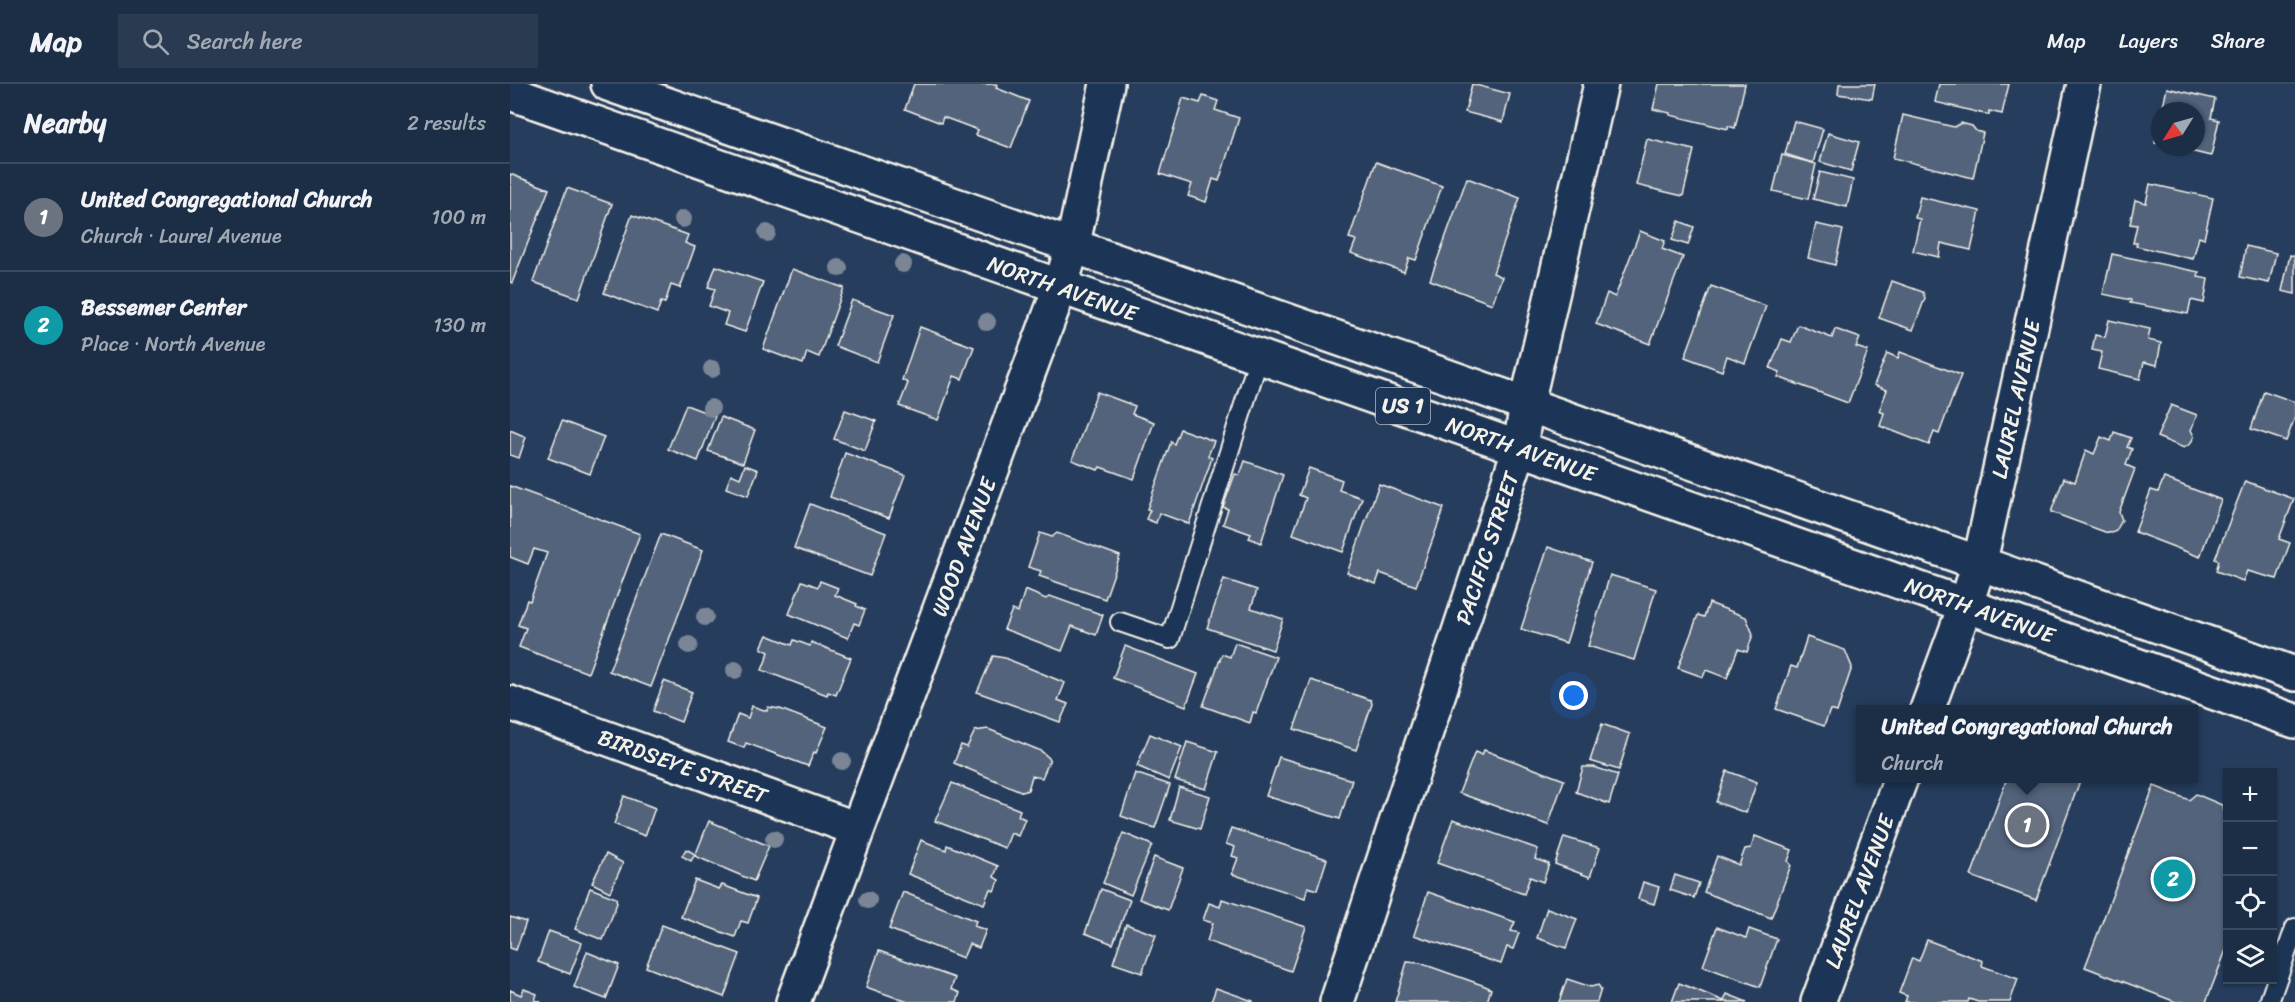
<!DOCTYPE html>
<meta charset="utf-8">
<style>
body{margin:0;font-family:Sriracha,sans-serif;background:#293a51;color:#f1f3f6}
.controls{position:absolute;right:18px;bottom:18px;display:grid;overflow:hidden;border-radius:0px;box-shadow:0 2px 4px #0004}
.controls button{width:54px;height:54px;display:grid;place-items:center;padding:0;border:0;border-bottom:2px solid #3a4a5f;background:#1c2e46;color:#f1f3f6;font:30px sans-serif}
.compass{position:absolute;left:1641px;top:18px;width:54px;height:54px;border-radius:50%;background:#1c2e46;box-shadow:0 2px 4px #0004;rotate:233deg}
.you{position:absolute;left:1064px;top:612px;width:21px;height:21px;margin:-15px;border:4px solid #fff;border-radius:50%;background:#1a73e8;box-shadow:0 0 0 9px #1a73e833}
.badge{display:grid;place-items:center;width:39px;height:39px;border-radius:50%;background:#8bbbb9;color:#fff;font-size:20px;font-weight:700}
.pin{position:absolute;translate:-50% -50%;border:3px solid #fff;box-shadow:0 2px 6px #0006}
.popup{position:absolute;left:1346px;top:621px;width:342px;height:78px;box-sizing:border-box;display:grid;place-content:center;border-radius:0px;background:#1c2e46;filter:drop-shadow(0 2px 4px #0005);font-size:20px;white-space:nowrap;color:#a0a8b3}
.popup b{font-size:22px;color:#f1f3f6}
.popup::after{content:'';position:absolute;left:50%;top:100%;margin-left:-12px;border:12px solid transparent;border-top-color:#1c2e46}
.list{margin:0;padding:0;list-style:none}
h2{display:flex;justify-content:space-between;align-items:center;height:78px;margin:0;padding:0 24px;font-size:26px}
h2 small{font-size:20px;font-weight:400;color:#a0a8b3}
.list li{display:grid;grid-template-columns:39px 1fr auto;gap:18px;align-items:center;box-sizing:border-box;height:108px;padding:0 24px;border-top:2px solid #3a4a5f}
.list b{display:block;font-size:22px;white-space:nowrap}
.list p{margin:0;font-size:20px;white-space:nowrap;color:#a0a8b3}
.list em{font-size:20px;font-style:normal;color:#a0a8b3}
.icon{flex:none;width:33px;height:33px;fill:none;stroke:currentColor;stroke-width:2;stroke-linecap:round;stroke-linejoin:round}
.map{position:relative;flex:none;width:1785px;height:918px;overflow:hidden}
header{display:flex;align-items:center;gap:36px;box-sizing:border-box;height:84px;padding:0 30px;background:#1c2e46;border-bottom:2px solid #3a4a5f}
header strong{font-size:28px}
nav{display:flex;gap:33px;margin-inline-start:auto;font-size:21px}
.search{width:420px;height:54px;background:#293a51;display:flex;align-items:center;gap:15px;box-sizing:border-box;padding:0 21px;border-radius:0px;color:#a0a8b3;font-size:22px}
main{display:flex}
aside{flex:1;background:#1c2e46}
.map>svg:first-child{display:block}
.building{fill:#52647b;stroke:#f4f1e8;stroke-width:1.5}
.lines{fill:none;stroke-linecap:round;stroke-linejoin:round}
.service-casing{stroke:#f4f1e8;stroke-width:22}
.minor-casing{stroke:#f4f1e8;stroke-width:38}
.tertiary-casing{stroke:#f4f1e8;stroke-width:38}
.primary-casing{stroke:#f4f1e8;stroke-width:38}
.service{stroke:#1d3557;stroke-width:18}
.minor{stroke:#1d3557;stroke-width:33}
.tertiary{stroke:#1d3557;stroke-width:33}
.primary{stroke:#1d3557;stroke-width:33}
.tree{fill:#7a8696}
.labels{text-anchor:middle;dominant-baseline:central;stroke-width:4.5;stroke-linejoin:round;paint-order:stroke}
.shield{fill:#1d3557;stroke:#b4b9bc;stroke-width:1.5}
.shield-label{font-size:21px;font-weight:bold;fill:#f4f1e8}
.street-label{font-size:22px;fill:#f4f1e8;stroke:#1d3557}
</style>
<header>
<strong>Map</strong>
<div class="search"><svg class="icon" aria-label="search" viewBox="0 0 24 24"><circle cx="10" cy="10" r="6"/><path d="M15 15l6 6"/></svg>Search here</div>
<nav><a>Map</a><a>Layers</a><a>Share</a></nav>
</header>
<main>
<aside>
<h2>Nearby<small>2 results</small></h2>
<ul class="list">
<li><span class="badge" style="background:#6b7280">1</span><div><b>United Congregational Church</b><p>Church · Laurel Avenue</p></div><em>100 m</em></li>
<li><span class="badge" style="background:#0f9aa8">2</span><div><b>Bessemer Center</b><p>Place · North Avenue</p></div><em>130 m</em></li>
</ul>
</aside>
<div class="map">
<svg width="1785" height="918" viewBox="0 0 1785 918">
<rect width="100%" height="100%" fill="#263d5d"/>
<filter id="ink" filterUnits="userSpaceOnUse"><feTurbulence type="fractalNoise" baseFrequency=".0167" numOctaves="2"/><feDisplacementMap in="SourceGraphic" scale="12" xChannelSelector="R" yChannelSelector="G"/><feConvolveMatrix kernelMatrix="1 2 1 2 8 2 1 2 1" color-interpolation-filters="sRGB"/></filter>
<g filter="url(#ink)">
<g class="building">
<path d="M404,0H486L487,1L486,4L519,17L501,64L466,51L468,46L433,33L431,39L395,25Z"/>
<path d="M962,0L1000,10L993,38L955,28Z"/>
<path d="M1149,0H1235L1225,44L1218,42V45L1160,31V29L1143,25Z"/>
<path d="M1329,0H1365L1362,15L1328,10Z"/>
<path d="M1429,0H1499L1492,30L1479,27V31L1425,18Z"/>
<path d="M1657,4L1705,15L1701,34L1709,36L1701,72L1663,63H1686V27H1652Z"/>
<path d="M693,12L708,17L705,26L729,34L709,97L703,95L696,118L678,112L682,100L650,90L673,14L690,19Z"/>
<path d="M1393,31L1444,43L1451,39L1462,42L1466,47L1473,49L1463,94L1383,74Z"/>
<path d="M1650,36V60L1645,59Z"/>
<path d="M1284,37L1313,45L1303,79L1275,70Z"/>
<path d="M1318,49L1349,58L1341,87L1310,78Z"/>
<path d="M1137,55L1184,66L1173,112L1126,101Z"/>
<path d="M1272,71L1306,80L1298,115L1263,107Z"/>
<path d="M866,78L932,102L906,176L899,174L894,188L841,169L846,156L839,154Z"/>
<path d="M1310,88L1343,96L1337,123L1303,115Z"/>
<path d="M0,90L39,105L2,199L0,198Z"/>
<path d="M957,94L1010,114L983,189L992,193L982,220L920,196Z"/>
<path d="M1640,100L1703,114L1694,155L1689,153L1683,175L1626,162L1627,159H1623L1627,141L1620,140L1625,116L1636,119Z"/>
<path d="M57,104L102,120L69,214L23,198Z"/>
<path d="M1410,113L1470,127L1461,166L1431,159L1429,173L1403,167L1410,135L1405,134Z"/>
<path d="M122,131L178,151L175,159L185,163L170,204L161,201L155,219L151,218L147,229L94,209Z"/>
<path d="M1169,137L1184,143L1178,161L1162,156Z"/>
<path d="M1306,140L1333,146L1325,181L1298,174Z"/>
<path d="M1130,147L1155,157L1152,165L1173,173L1140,260L1086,240L1097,209L1105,213Z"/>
<path d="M1736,162L1766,169L1759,199L1730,193Z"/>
<path d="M1602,170L1689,188L1688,193L1698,195L1694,219L1681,216L1678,230L1620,219L1621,216L1593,210Z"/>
<path d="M1780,171L1785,172V210L1772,207Z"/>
<path d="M206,182L253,198L235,248L214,241L218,229L199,222L205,205L198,203Z"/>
<path d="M282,185L334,204L309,273L297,268L293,280L253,265Z"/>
<path d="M1382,197L1413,208L1415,214L1403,246L1369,234Z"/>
<path d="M1201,202L1256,222L1235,279L1217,272L1212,287L1175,273Z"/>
<path d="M342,216L384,231L367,278L325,262Z"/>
<path d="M1599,236L1640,245L1638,256L1651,259L1647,281L1634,278L1630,295L1588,285L1592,268L1582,266L1585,251L1595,253Z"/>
<path d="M1288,241L1322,254L1325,245L1350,254L1346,263L1358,267L1338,319L1268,293L1270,288L1260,284L1272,255L1281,258Z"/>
<path d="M410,243L464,263L452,295L444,292L428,336L389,322L398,299L392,296Z"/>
<path d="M1390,268L1451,291L1429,350L1424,348L1419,361L1370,342L1374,329L1369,327L1377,306L1364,301L1377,269L1388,274Z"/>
<path d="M1754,307L1785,318V333L1776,357L1741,345Z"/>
<path d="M587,308L625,322L622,330L644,338L624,395L590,383L588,386L562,376Z"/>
<path d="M176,321L205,332L188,377L158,365Z"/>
<path d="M1661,321L1687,331L1681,346L1684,352L1681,359L1674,364L1647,353Z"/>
<path d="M335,326L366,337L355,367L324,355Z"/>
<path d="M211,333L245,346L233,379L198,367Z"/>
<path d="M52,337L94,353L80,390L38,374Z"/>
<path d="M670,345L704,357L698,372L702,374L679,440L649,429L646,439L636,435L640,426L637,425L661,358L664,360Z"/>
<path d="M0,346L16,353L9,374L0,371Z"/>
<path d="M1604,348L1621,354L1617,363L1622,365L1616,381L1625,385L1609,428L1612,436L1606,447L1602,449L1595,448L1541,428L1554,394L1565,398L1576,366L1584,370L1591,353L1601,357Z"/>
<path d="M335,369L395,391L379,434L320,413Z"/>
<path d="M735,377L773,391L751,459L739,454L741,450L713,440L718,425L713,423L725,390L730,391Z"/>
<path d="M235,381L248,386L238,412L216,404L221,390L230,394Z"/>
<path d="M799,384L832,396L829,406L852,414L833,468L783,450L796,414L789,411Z"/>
<path d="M1654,394L1711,416L1690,473L1625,448L1641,406L1648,408Z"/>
<path d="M1735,397L1784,415L1769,455L1780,459L1767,495L1737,487L1733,497L1706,487L1709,477L1705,475Z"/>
<path d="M869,400L934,424L906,502L870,489L866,500L837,489Z"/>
<path d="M0,402L130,450L78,589L9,563L16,544L8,541L17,516L20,517L37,469L24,465L18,480L0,473Z"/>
<path d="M300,420L376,449L360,492L284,464Z"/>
<path d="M530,449L542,453L547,449L610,472L595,515L529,492L531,487L518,483Z"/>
<path d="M151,450L193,466L141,603L99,587Z"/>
<path d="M1038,463L1082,478L1056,559L1011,545Z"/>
<path d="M1100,491L1146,505L1124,576L1078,562Z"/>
<path d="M714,495L747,506L741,524L773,535L763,566L697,544Z"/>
<path d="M292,497L308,503L310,497L328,504L325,511L347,520L346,522L355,526L349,541L344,539L338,554L279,530Z"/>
<path d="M515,506L536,515L540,512L593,531L586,551L562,542L552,567L494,545L502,526L508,528Z"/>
<path d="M1199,519L1236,533L1243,550L1237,568L1228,565L1217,594L1196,586L1193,593L1168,584L1188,531L1194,533Z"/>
<path d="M257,551L282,561L284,556L300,562L301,558L341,574L326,611L318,608L317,611L252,586L259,568L251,564Z"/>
<path d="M1297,553L1335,566L1342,583L1327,628L1320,626L1314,642L1266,625L1281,582L1287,584Z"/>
<path d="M725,559L766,573L746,629L743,628L740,639L693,622L712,570L720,573Z"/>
<path d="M615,562L688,590L676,622L603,594Z"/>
<path d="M483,572L495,574L555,599L548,616L558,620L550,638L467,608Z"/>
<path d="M801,596L861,616L862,620L846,666L784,645Z"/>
<path d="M154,597L182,608L171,638L143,627Z"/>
<path d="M242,622L257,627L258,623L270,625L317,643L306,669L304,668L298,682L236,659L234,664L218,658L228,630L238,634Z"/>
<path d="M1092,640L1120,650L1109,686L1080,677Z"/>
<path d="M478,645L531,667L540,675L532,694L522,692L518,706L513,708L444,679L451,661L457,663L465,647Z"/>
<path d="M640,650L672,663L659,696L627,682Z"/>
<path d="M677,658L708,668L696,705L665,696Z"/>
<path d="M974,666L1054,696L1038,741L949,709L965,668L972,671Z"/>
<path d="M769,673L842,696L830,735L756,712Z"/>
<path d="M1073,683H1084L1108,691L1099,720L1066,708Z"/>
<path d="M1217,687L1247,698L1236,729L1206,718Z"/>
<path d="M625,689L660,701L645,744L611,732Z"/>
<path d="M1497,694H1571L1526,816L1461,792Z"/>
<path d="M442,699L510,726L508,732L515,735L508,752L501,749L495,764L425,737Z"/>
<path d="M1644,702L1679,716L1686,710L1712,721L1713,727L1718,728V861L1696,918H1666L1575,883Z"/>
<path d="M669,703L700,712L690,745L660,736Z"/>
<path d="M114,712L145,724L135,752L104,740Z"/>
<path d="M943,735L1028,765L1025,775L1039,780L1033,798L1020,793L1014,810L927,779Z"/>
<path d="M199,737L259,762L244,797L185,772Z"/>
<path d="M721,744L817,775L807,806L798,803L795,814L722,790L728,774L722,772L725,763L716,760Z"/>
<path d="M613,749L642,761L621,811L593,799Z"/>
<path d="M1245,752L1282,766L1278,777L1281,781L1261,834L1194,808L1207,772L1229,781L1235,765L1241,764Z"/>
<path d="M1054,753L1090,764L1080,793L1045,780Z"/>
<path d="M411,756L436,766L437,761L488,782L484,793L489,796L484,807L480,805L474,820L398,790Z"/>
<path d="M176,765L185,770L181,777L172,772Z"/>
<path d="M96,770L113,779L100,808L82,799Z"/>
<path d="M644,773L673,784L658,826L629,815Z"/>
<path d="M1165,791L1189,799L1184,814L1160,806Z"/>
<path d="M185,796L209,805L212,801L247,814L238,839L231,837L225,853L171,833Z"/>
<path d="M1133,798L1149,803L1144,820L1128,815Z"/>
<path d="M80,804L106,814L107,819L93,856L65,845Z"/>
<path d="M591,805L620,816L603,860L575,849Z"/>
<path d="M393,808L466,837L464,842L476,846L469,864L459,860L453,874L379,845Z"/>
<path d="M918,808L1005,838L1001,847L1009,849L1003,865L997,863L991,880L904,851Z"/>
<path d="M712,815L796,843L781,887L697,857L703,839L693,836L699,819L710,823Z"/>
<path d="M1037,824L1067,835L1056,864L1027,854Z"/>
<path d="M0,833L16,838L6,866L0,864Z"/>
<path d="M616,840L646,851L632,889L603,879Z"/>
<path d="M152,841L230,870L214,913L136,883Z"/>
<path d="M1207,843L1236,854L1239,845L1267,855L1250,903L1193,882Z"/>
<path d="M39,847L72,859L60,890L28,878Z"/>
<path d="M1417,856L1473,877L1472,882L1508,895L1500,918H1468L1459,915L1458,918H1395L1397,912L1389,909L1402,874L1409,877Z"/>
<path d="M369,867L445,894L441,905L450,909L447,918H398L356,903Z"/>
<path d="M77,868L109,881L96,915L64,903Z"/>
<path d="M897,878L910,879L975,902L981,905L977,918H885Z"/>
<path d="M1057,895L1081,903L1088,901L1091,905L1087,918H1049Z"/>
<path d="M1169,899L1214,917L1217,910L1237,918H1162Z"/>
<path d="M706,904L743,917L742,918H701Z"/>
<path d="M14,905L27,910L25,916L31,918H0V906L11,911Z"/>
</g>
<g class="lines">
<g class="service-casing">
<g id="service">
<path d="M610,538L660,555L749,273"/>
<path d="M1759,918L1785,844"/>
</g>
</g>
<g class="minor-casing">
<g id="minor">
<path id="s1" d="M0,619L347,745"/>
<path id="s2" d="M1417,626L1456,520L1470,477L1574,0"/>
<path id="s3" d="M827,918L1010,363L1017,319L1091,0"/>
<path id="s4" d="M1308,918L1391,694"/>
</g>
</g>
<g class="tertiary-casing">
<g id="tertiary">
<path id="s5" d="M283,918L550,204L562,164L597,0"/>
</g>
</g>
<g class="primary-casing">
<g id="primary">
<path d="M98,0C660,198 1224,389 1785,590"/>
<path id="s6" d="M0,9C594,220 1191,426 1785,637"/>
</g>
</g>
<use href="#service" class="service"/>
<use href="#minor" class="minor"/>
<use href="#tertiary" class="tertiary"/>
<use href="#primary" class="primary"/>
</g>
<g class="tree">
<circle cx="173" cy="135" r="9"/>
<circle cx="257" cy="149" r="9"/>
<circle cx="393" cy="180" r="9"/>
<circle cx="329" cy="184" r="9"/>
<circle cx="477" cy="238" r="9"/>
<circle cx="202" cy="285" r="9"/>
<circle cx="201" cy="324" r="9"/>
<circle cx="195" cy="533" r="9"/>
<circle cx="179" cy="561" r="9"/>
<circle cx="225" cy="586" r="9"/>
<circle cx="332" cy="677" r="9"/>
<circle cx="264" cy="755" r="9"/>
<circle cx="358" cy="816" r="9"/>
</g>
</g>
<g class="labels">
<rect class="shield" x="866" y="304" width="54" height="36" rx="4.5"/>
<g class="shield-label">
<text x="893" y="322">US 1</text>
</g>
<g class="street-label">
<text stroke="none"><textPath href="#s6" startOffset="586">NORTH AVENUE</textPath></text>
<text stroke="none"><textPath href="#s2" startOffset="324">LAUREL AVENUE</textPath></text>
<text stroke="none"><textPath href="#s6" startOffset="1072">NORTH AVENUE</textPath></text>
<text stroke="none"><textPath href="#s5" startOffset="486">WOOD AVENUE</textPath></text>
<text stroke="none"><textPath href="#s3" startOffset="478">PACIFIC STREET</textPath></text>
<text stroke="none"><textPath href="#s6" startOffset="1558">NORTH AVENUE</textPath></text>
<text stroke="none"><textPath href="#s1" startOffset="184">BIRDSEYE STREET</textPath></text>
<text stroke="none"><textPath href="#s4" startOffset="118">LAUREL AVENUE</textPath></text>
</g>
</g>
</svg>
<div class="controls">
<button>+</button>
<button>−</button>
<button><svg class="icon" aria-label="locate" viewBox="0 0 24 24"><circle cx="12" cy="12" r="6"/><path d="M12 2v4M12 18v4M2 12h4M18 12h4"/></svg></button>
<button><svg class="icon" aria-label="layers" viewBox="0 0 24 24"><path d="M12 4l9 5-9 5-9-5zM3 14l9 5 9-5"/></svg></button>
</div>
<svg class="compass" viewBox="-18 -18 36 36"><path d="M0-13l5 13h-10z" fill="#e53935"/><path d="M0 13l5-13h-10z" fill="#a0a8b3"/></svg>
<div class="you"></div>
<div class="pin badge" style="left:1517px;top:741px;background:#6b7280">1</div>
<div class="popup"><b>United Congregational Church</b>Church</div>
<div class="pin badge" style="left:1663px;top:795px;background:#0f9aa8">2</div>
</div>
</main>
